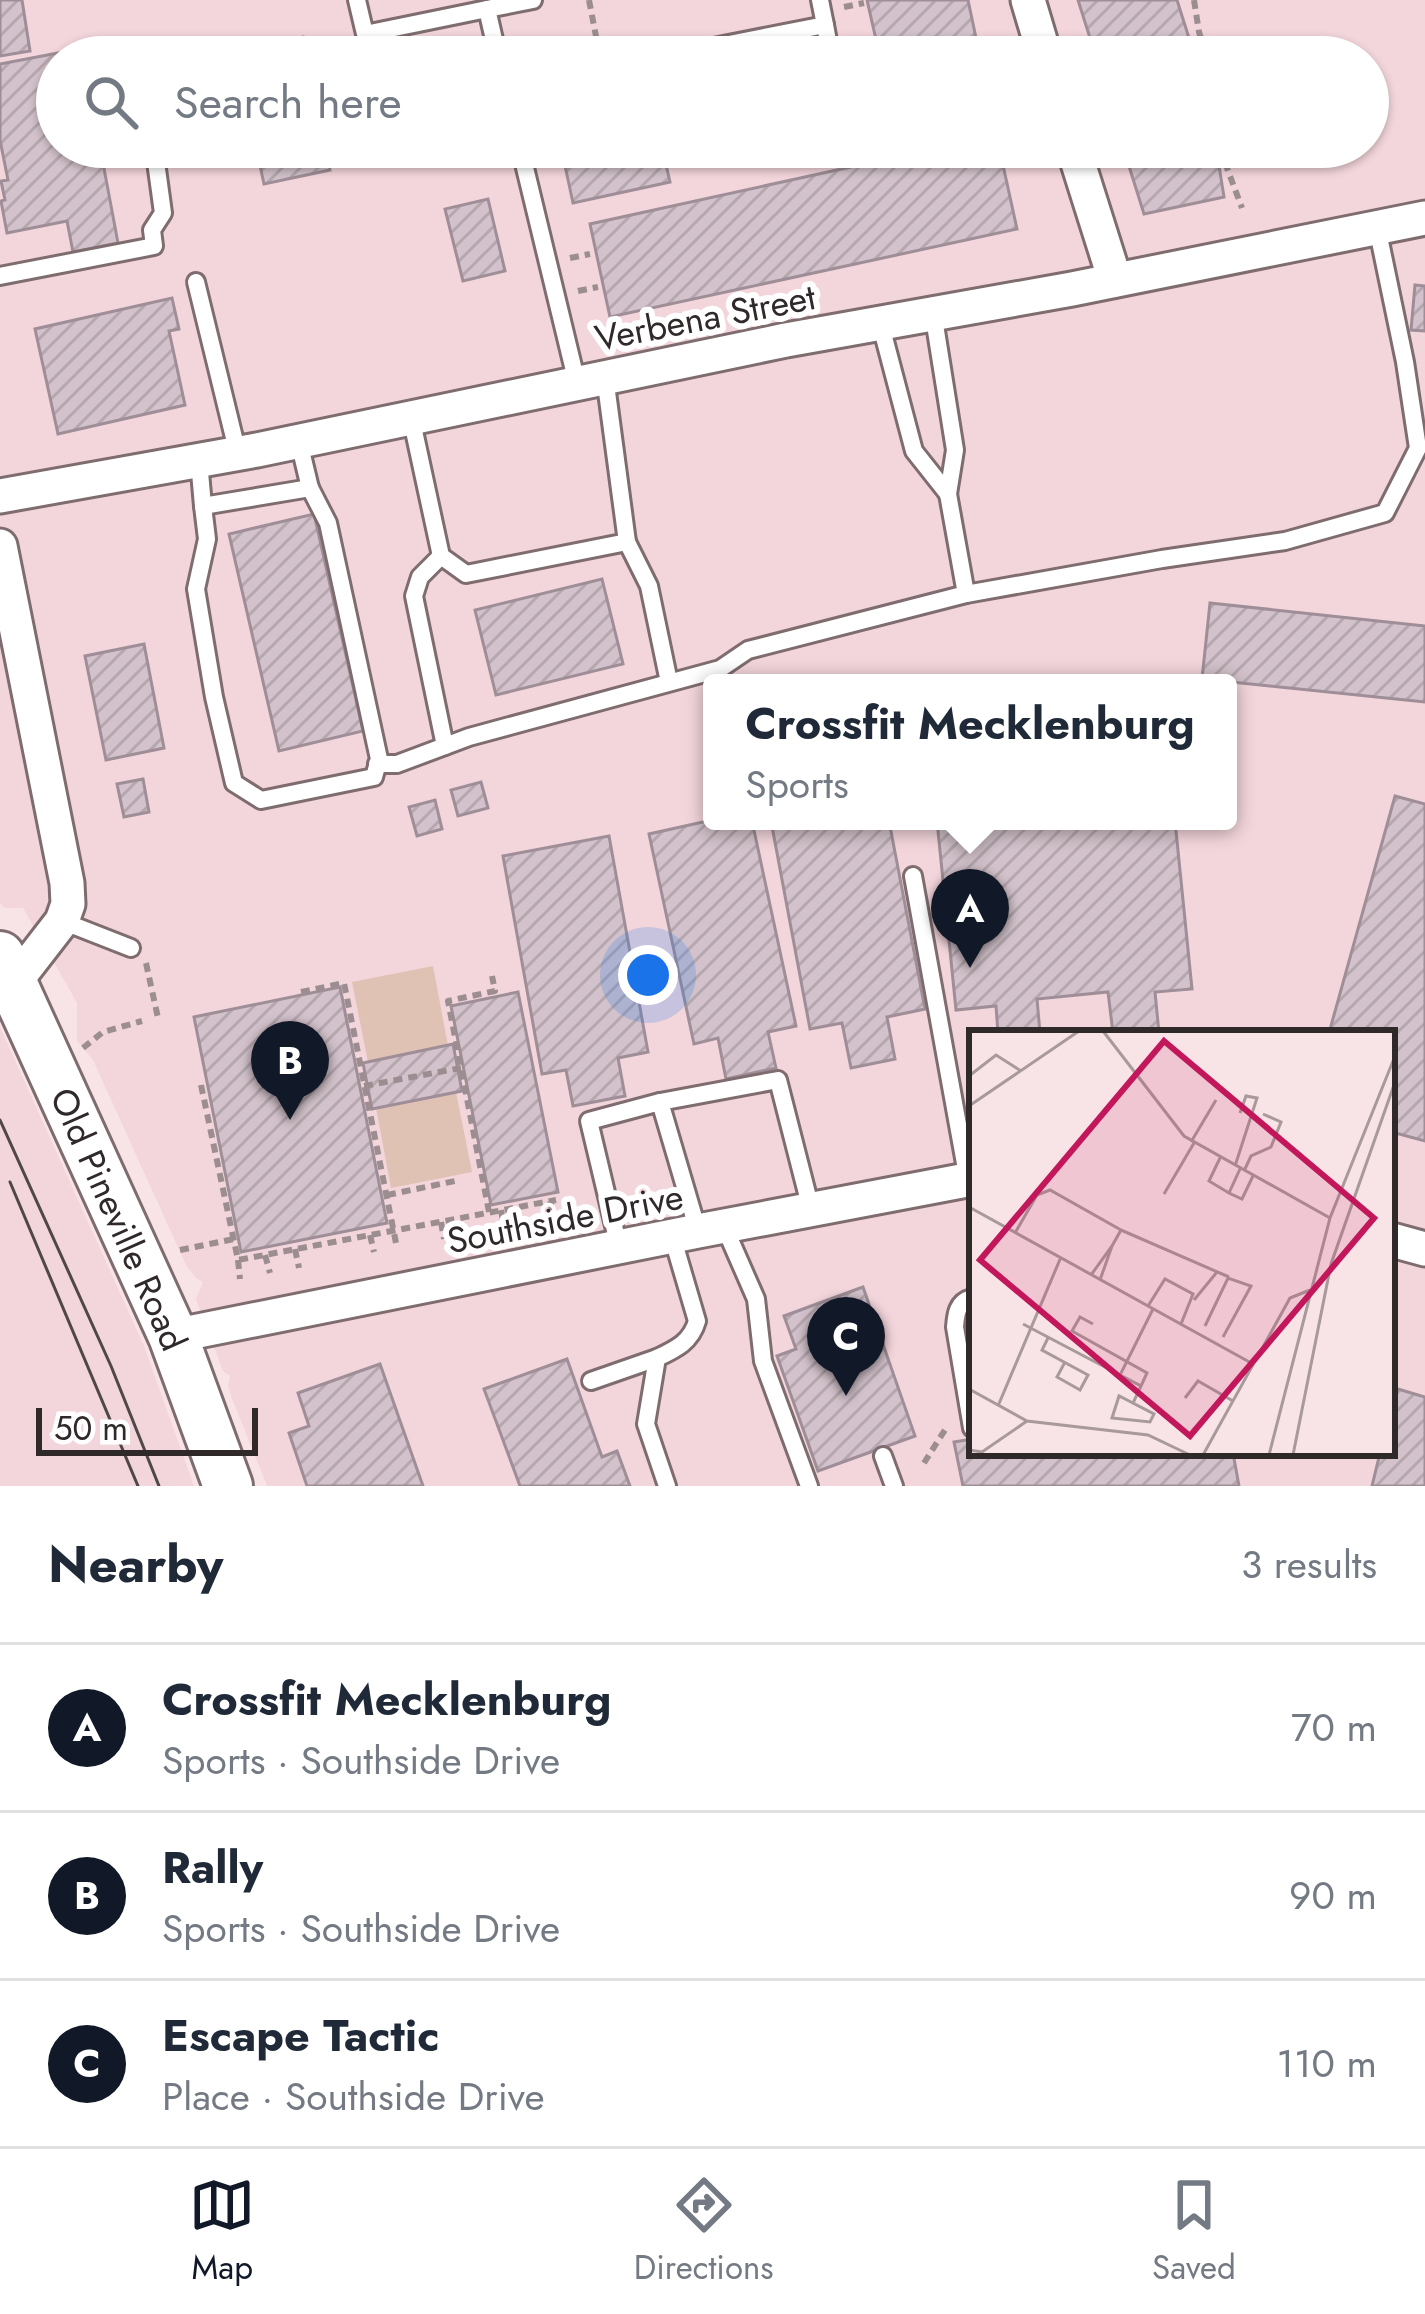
<!DOCTYPE html>
<meta charset="utf-8">
<style>
body{margin:0;font-family:Jost,sans-serif;background:#f6f6f7;color:#1f2937}
.scale{position:absolute;left:36px;bottom:30px;width:222px;box-sizing:border-box;padding-left:12px;border:6px solid #30292a;border-top:0;font-size:33px;line-height:42px;white-space:nowrap;color:#30292a;-webkit-text-stroke:9px #fff;paint-order:stroke}
.you{position:absolute;left:648px;top:975px;width:42px;height:42px;margin:-30px;border:9px solid #fff;border-radius:50%;background:#1a73e8;box-shadow:0 0 0 18px #1a73e833}
.badge{display:grid;place-items:center;width:78px;height:78px;border-radius:50%;background:#111827;color:#fff;font-size:39px;font-weight:700}
.pin{position:absolute;translate:-50% -99px;filter:drop-shadow(0 3px 6px #0008)}
.pin::after{content:'';position:absolute;top:63px;width:42px;height:36px;background:inherit;clip-path:polygon(0 0,100% 0,50% 100%)}
.popup{position:absolute;left:703px;top:674px;width:534px;height:156px;box-sizing:border-box;display:grid;place-content:center;border-radius:12px;background:#fff;filter:drop-shadow(0 3px 9px #0005);font-size:39px;white-space:nowrap;color:#747a83}
.popup b{font-size:45px;color:#1f2937}
.popup::after{content:'';position:absolute;left:50%;top:100%;margin-left:-24px;border:24px solid transparent;border-top-color:#fff}
.list{margin:0;padding:0;list-style:none}
h2{display:flex;justify-content:space-between;align-items:center;height:156px;margin:0;padding:0 48px;font-size:51px}
h2 small{font-size:39px;font-weight:400;color:#747a83}
.list li{display:grid;grid-template-columns:78px 1fr auto;gap:36px;align-items:center;box-sizing:border-box;height:168px;padding:0 48px;border-top:3px solid #e0e1e3}
.list b{display:block;font-size:45px;white-space:nowrap}
.list p{margin:0;font-size:39px;white-space:nowrap;color:#747a83}
.list em{font-size:39px;font-style:normal;color:#747a83}
.icon{flex:none;width:66px;height:66px;fill:none;stroke:currentColor;stroke-width:2;stroke-linecap:round;stroke-linejoin:round}
.map{position:relative;flex:none;width:1425px;height:1486px;overflow:hidden}
.search{position:absolute;background:#fff;box-shadow:0 3px 9px #0004;left:36px;right:36px;top:36px;height:132px;display:flex;align-items:center;gap:30px;box-sizing:border-box;padding:0 42px;border-radius:66px;color:#747a83;font-size:45px}
.sheet{height:660px;background:#fff}
nav{display:flex;justify-content:space-around;align-items:center;box-sizing:border-box;height:168px;border-top:3px solid #e0e1e3;background:#fff;font-size:33px;color:#747a83}
nav a{display:grid;justify-items:center;gap:6px}
nav .on{color:#111827}
.map>svg:first-child{display:block}
.built{fill:#f3d6db;fill-rule:evenodd}
.green{fill:#e0c2b4}
.building{fill:url(#building-hatch);stroke:#9f8e97;stroke-width:3}
.lines{fill:none;stroke-linecap:round;stroke-linejoin:round}
.lane-casing{stroke:#7e6c6f;stroke-width:22}
.street-casing{stroke:#7e6c6f;stroke-width:39}
.secondary-casing{stroke:#7e6c6f;stroke-width:54}
.path{stroke:#9c8e90;stroke-width:6;stroke-dasharray:9 6;stroke-linecap:butt}
.lane{stroke:#fff;stroke-width:16}
.street{stroke:#fff;stroke-width:33}
.secondary{stroke:#fff;stroke-width:48}
.tram{stroke:#504748;stroke-width:3}
.labels{text-anchor:middle;dominant-baseline:central;stroke-width:12;stroke-linejoin:round;paint-order:stroke}
.street-label{font-size:36px;fill:#30292a;stroke:#fff}
.inset-road{fill:none;stroke:#a8999b;stroke-width:3}
.view{fill:#c2185b;fill-opacity:0.15;stroke:#c2185b;stroke-width:6}
.inset-edge{fill:none;stroke:#30292a;stroke-width:6}
</style>
<div class="map">
<svg width="1425" height="1486" viewBox="0 0 1425 1486">
<defs>
<pattern id="building-hatch" width="6" height="6" patternUnits="userSpaceOnUse" patternTransform="scale(3)"><rect width="6" height="6" fill="#d3c2cb"/><path d="M-1 1l2-2M0 6l6-6M5 7l2-2" fill="none" stroke="#b5a7ae"/></pattern>
</defs>
<rect width="100%" height="100%" fill="#f8e4e7"/>
<g class="built">
<path d="M0,0H1425V1486H267L231,1396L228,1386L230,1376L223,1371L196,1299L203,1282L196,1278L186,1265L93,1060L77,1041V1003L23,908H5L0,903ZM57,57H1368V147H57ZM712,683H1228V821H712ZM972,1033H1392V1453H972Z"/>
<path d="M0,1027L144,1346L194,1486H0Z"/>
</g>
<g class="green">
<path d="M433,966L448,1046L368,1062L352,982Z"/>
<path d="M456,1092L472,1172L391,1188L376,1108Z"/>
</g>
<g class="building">
<path d="M0,0H22L30,51L0,56Z"/>
<path d="M867,0H968L980,57H880Z"/>
<path d="M1078,0H1177L1195,57H1096Z"/>
<path d="M303,37L307,57H210Z"/>
<path d="M190,48L191,57H148Z"/>
<path d="M63,52L64,57H57V147H100L118,243L73,252L67,221L7,233L1,201L5,200L1,181L8,180L0,140V64Z"/>
<path d="M256,147H325L330,170L264,184Z"/>
<path d="M561,147H662L670,182L573,203Z"/>
<path d="M899,147H999L1017,229L610,317L590,224L901,156Z"/>
<path d="M1123,147H1216L1224,197L1144,214Z"/>
<path d="M488,199L505,271L463,281L445,209Z"/>
<path d="M1415,285L1425,286V331L1411,330Z"/>
<path d="M172,298L179,329L169,331L185,405L58,434L35,329Z"/>
<path d="M314,514L363,731L279,751L229,534Z"/>
<path d="M602,579L623,664L496,695L475,610Z"/>
<path d="M1210,603L1425,626V702L1202,679Z"/>
<path d="M144,644L164,748L106,760L85,656Z"/>
<path d="M143,779L149,812L124,817L117,784Z"/>
<path d="M481,782L488,808L458,816L451,790Z"/>
<path d="M1395,796L1425,804V1141L1392,1132V1033H1329Z"/>
<path d="M435,800L442,829L417,836L409,807Z"/>
<path d="M712,820L752,821L796,1026L768,1032L776,1068L726,1079L718,1038L694,1044L649,834Z"/>
<path d="M771,821H889L925,1009L887,1017L895,1059L851,1068L842,1023L810,1029Z"/>
<path d="M937,821H1175L1192,989L1155,992L1159,1033H1113L1108,992L1037,999L1040,1033H998L996,1006L956,1010Z"/>
<path d="M609,836L648,1052L618,1058L625,1096L573,1106L566,1070L542,1074L503,856Z"/>
<path d="M340,987L387,1223L241,1252L194,1017Z"/>
<path d="M518,992L558,1192L491,1205L451,1006Z"/>
<path d="M453,1044L462,1091L372,1109L363,1063Z"/>
<path d="M863,1287L915,1436L818,1471L777,1356L796,1349L784,1316Z"/>
<path d="M567,1359L602,1457L617,1451L630,1486H520L484,1389Z"/>
<path d="M380,1364L423,1486H307L289,1433L309,1426L298,1393Z"/>
<path d="M1398,1389L1425,1397V1486H1372L1380,1453H1392V1410Z"/>
<path d="M972,1439V1453H1233L1239,1486H963L954,1442Z"/>
</g>
<g class="lines">
<g class="lane-casing">
<g id="lane">
<path d="M357,0L365,34L487,9L498,57"/>
<path d="M820,0L825,25"/>
<path d="M487,9L533,0"/>
<path d="M663,57L825,25L831,57"/>
<path d="M520,147L577,383"/>
<path d="M0,276L154,246L152,230L163,213L154,147"/>
<path d="M196,282L238,454"/>
<path d="M880,322L914,451L948,494L955,450L933,312"/>
<path d="M411,417L441,556L466,574L627,542L605,377"/>
<path d="M199,461L203,506L310,488L299,442"/>
<path d="M203,506L207,539L196,589L214,697L234,783L261,800L374,777L379,759L328,523L310,488"/>
<path d="M627,542L649,586L669,682"/>
<path d="M441,556L420,577L414,596L445,746"/>
<path d="M966,594L1162,559L1285,541L1385,513L1418,448L1405,362L1377,227"/>
<path d="M377,764H397L469,737L720,669L748,650L966,594L948,494"/>
<path d="M913,876L968,1180"/>
<path d="M62,921L131,948"/>
<path d="M660,1102L778,1080L811,1209"/>
<path d="M724,1226L756,1299L763,1361L809,1486"/>
<path d="M619,1247L589,1121L660,1102L698,1231"/>
<path d="M972,1298C957,1302 956,1314 955,1327L972,1428"/>
<path d="M591,1381L657,1358"/>
<path d="M883,1456L894,1486"/>
<path d="M667,1486L646,1424L657,1358C676,1349 691,1342 697,1321L672,1236"/>
</g>
</g>
<g class="street-casing">
<g id="street">
<path d="M1028,0L1045,57"/>
<path d="M1073,147L1115,280"/>
<path d="M0,496L257,450L786,340L1072,289L1425,218"/>
<path d="M0,546L67,883L68,904L62,921L14,983"/>
<path d="M1392,1240L1425,1249"/>
<path d="M173,1336L698,1231L972,1179"/>
</g>
</g>
<g class="secondary-casing">
<path id="secondary" d="M0,956L173,1336L228,1486"/>
</g>
<g class="path">
<path d="M589,0L600,57"/>
<path d="M1194,0L1199,32L1207,57"/>
<path d="M844,7L864,3"/>
<path d="M1225,147L1227,168L1242,208"/>
<path d="M570,258L590,254"/>
<path d="M578,291L598,287"/>
<path d="M146,963L158,1018"/>
<path d="M301,992L344,983L397,1248"/>
<path d="M83,1048L103,1032L142,1021"/>
<path d="M201,1085L238,1260L556,1200"/>
<path d="M364,1086L461,1068"/>
<path d="M387,1195L460,1180"/>
<path d="M550,1201L554,1218"/>
<path d="M501,1210L504,1227"/>
<path d="M489,1212L448,1001L495,991L492,976"/>
<path d="M441,1222L444,1239"/>
<path d="M370,1235L374,1252"/>
<path d="M295,1249L299,1268"/>
<path d="M180,1250L234,1239"/>
<path d="M265,1255L270,1273"/>
<path d="M238,1260L240,1279"/>
<path d="M924,1463L948,1425"/>
</g>
<use href="#lane" class="lane"/>
<use href="#street" class="street"/>
<use href="#secondary" class="secondary"/>
<g class="tram">
<path d="M0,1120L111,1366L159,1486"/>
<path d="M10,1182L138,1486"/>
</g>
</g>
<g class="labels">
<g class="street-label">
<text transform="translate(705 317) rotate(-11)">Verbena Street</text>
<text transform="translate(565 1218) rotate(-11)">Southside Drive</text>
<text transform="translate(119 1219) rotate(66)">Old Pineville Road</text>
</g>
</g>
<g transform="translate(969 1030)">
<rect width="426" height="426" fill="#f8e4e7"/>
<path class="inset-road" d="M134,1L215,106L361,188M0,46L27,25L52,41M0,76L110,1M222,112L247,70M251,128L240,151L260,163M266,136L288,68L277,66L271,83M271,139L260,163L273,169L284,146M275,141L282,126L302,117L312,92L294,84M195,164L225,113M0,177L284,334M46,203L68,165L81,160L152,200M143,216L152,200L260,247M122,245L143,216L131,250M225,270L248,242M179,276L196,249L224,264L212,294M54,294L151,345M124,294L111,287L103,301L178,343L172,356M236,296L259,248L282,256L254,307M80,306L73,320L119,345L111,360L88,347L96,332M0,359L58,391L179,405L221,425M216,368L229,351L264,371M164,373L150,366L143,388L181,392L185,384L164,373L172,356L151,345L184,279M29,376L92,227M0,420L13,422L58,391M234,425L321,268L341,260M300,425L361,188L426,26M324,425L362,234L426,52"/>
<path class="view" d="M195,11L405,188L221,406L11,230Z"/>
<rect width="426" height="426" class="inset-edge"/>
</g>
</svg>
<div class="scale">50 m</div>
<div class="you"></div>
<div class="pin badge" style="left:970px;top:968px">A</div>
<div class="popup"><b>Crossfit Mecklenburg</b>Sports</div>
<div class="pin badge" style="left:290px;top:1120px">B</div>
<div class="pin badge" style="left:846px;top:1396px">C</div>
<div class="search"><svg class="icon" aria-label="search" viewBox="0 0 24 24"><circle cx="10" cy="10" r="6"/><path d="M15 15l6 6"/></svg>Search here</div>
</div>
<section class="sheet">
<h2>Nearby<small>3 results</small></h2>
<ul class="list">
<li><span class="badge">A</span><div><b>Crossfit Mecklenburg</b><p>Sports · Southside Drive</p></div><em>70 m</em></li>
<li><span class="badge">B</span><div><b>Rally</b><p>Sports · Southside Drive</p></div><em>90 m</em></li>
<li><span class="badge">C</span><div><b>Escape Tactic</b><p>Place · Southside Drive</p></div><em>110 m</em></li>
</ul>
</section>
<nav>
<a class="on"><svg class="icon" aria-label="map" viewBox="0 0 24 24"><path d="M3 6l6-2 6 2 6-2v14l-6 2-6-2-6 2zM9 4v14M15 6v14"/></svg>Map</a>
<a><svg class="icon" aria-label="directions" viewBox="0 0 24 24"><path d="M12 3l9 9-9 9-9-9zM9 14v-3h6M13 9l2 2-2 2"/></svg>Directions</a>
<a><svg class="icon" aria-label="saved" viewBox="0 0 24 24"><path d="M7 4h10v16l-5-4-5 4z"/></svg>Saved</a>
</nav>
